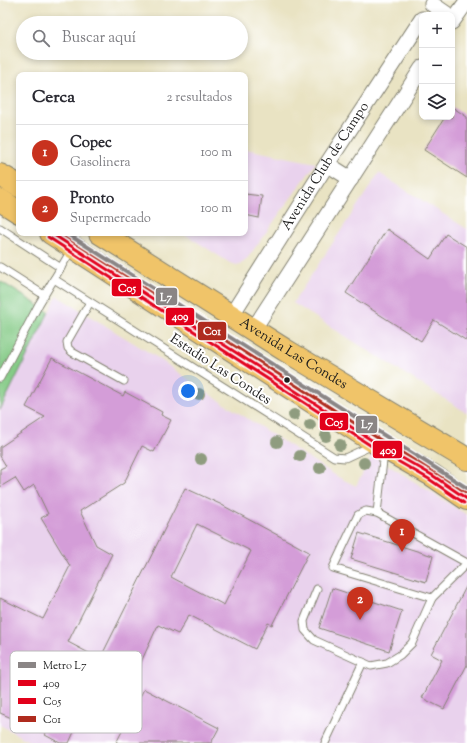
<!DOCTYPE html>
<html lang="es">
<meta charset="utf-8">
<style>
body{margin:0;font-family:"Sorts Mill Goudy",serif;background:#f2f2f3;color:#2b2b33}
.controls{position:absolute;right:12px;top:12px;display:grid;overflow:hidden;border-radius:8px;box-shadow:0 2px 6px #0003}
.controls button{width:36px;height:36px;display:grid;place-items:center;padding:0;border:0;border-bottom:1px solid #e1e1e2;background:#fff;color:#2b2b33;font:20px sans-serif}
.you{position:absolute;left:188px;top:391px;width:14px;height:14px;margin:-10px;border:3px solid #fff;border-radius:50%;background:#1a73e8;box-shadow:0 0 0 6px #1a73e833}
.badge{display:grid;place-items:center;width:26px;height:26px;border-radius:50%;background:#c8321e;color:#fff;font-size:13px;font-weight:700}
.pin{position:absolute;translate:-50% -33px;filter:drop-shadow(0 1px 2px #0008)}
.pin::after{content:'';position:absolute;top:21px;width:14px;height:12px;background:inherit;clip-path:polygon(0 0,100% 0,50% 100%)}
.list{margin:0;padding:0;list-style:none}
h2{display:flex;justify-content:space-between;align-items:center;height:52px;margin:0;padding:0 16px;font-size:17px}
h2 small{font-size:13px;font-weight:400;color:#7c7c81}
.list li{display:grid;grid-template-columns:26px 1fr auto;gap:12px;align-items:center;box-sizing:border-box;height:56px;padding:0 16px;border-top:1px solid #e1e1e2}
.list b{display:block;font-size:15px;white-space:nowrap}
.list p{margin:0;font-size:13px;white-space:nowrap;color:#7c7c81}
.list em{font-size:13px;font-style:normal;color:#7c7c81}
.icon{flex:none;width:22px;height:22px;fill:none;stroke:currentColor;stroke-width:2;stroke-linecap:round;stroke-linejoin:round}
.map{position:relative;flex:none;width:467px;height:743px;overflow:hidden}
.search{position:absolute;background:#fff;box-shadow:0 2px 6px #0003;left:16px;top:16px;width:232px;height:44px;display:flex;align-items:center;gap:10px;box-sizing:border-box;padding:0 14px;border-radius:22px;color:#7c7c81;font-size:15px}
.panel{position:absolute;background:#fff;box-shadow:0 2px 6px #0003;left:16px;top:72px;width:232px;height:164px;border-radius:8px}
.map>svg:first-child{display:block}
.built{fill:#e9d2ed}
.green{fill:#85cb87;stroke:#507452}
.building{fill:#d49dd8;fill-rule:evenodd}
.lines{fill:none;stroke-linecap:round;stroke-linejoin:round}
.service-casing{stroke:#828070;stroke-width:9}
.minor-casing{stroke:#828070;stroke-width:17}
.primary-casing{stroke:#828070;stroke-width:24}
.service{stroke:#fff;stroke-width:7}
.minor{stroke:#fff;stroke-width:15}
.primary{stroke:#f0c469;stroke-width:22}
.bus-1-casing{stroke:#fff;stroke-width:6}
.bus-2-casing{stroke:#fff;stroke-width:6}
.bus-3-casing{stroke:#fff;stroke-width:6}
.bus-1{stroke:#e2001a;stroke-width:3}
.bus-2{stroke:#e2001a;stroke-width:3}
.bus-3{stroke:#af2b1e;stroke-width:3}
.metro-1-casing{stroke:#fff;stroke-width:7}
.metro-1{stroke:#8a8585;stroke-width:4}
.tree{fill:#8f9c7f}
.bus-dot{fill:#1c1c1c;stroke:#fff;stroke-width:1.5}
.labels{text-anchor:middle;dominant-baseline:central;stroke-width:4;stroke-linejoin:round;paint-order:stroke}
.street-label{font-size:14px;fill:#1c1c1c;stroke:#fff}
.key{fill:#fff;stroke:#bbb;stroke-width:1}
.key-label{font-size:11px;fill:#1c1c1c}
.line-badge{stroke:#fff;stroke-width:1.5}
.badge-label{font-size:11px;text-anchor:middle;font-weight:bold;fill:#fff}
</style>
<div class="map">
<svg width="467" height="743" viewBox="0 0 467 743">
<rect width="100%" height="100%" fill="#fff"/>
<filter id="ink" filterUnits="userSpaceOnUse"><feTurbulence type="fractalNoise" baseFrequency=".025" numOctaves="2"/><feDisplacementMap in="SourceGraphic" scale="8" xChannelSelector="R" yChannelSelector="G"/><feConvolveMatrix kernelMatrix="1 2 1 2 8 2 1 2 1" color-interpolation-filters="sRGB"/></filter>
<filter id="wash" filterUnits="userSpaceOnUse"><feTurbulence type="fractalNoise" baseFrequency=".012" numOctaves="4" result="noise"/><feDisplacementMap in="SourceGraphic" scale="16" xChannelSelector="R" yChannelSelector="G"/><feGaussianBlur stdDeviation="0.9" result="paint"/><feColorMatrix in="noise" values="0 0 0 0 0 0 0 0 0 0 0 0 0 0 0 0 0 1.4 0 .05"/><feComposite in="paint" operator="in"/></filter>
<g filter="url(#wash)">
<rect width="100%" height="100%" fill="#e9e3c3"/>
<g class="built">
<path d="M245,149L316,163L249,256L244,262L237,265L230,263L183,233H245Z"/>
<path d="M379,173L467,229V413L293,303Z"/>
<path d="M57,296L158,358L203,390L338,477L356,486L372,455L467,515V743H32L0,725V410Z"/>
</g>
<path class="green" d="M0,281L49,312L0,410Z"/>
<g id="blocks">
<g class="building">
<path d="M452,107L467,117V178L424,150L445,117H452Z"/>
<path d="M245,194L262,196L259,218L245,215Z"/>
<path d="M387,229L430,259L446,234L467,247V341L434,320L421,341L346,293Z"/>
<path d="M52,358L123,396L125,392L162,412L161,415L171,420L154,452L142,446L124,483L80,511L96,545L112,554L68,642L100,659L185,488L220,504L309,552L272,625L268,623L255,649L189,615L178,634L158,625L130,686L101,672L69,743H60L45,735L46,733L0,713V598L43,619L70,566L41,518L48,514L34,485L24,492L15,478L0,487V469L6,466L0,456V447L45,417L26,407ZM197,524L251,551L224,605L171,577Z"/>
<path d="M359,533L433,556L426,582L351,559Z"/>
<path d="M467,585V665L444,709L422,698L442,660L431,654Z"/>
<path d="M332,588L402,611L389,651L319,628Z"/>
<path d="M144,689L219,728L211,743H116Z"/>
</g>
</g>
</g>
<g filter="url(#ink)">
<use href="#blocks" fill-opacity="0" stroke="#828070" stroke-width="1"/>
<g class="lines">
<g class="service-casing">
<g id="service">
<path d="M0,228L61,268"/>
<path d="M0,267L44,295"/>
<path d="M54,279L334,457L345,458L373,445"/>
<path d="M90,302L67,342L68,348L72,352L124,381"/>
<path d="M0,378L39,304L72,249"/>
<path d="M366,511L377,513L467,563L432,598L333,568L358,515Z"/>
<path d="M377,513L384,452"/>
<path d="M317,589L304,621L305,630L314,640L371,666L387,663L400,655L412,643L432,598"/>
<path d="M325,743L363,662"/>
</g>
</g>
<g class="minor-casing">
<g id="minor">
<path d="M432,4L448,15"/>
<path d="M452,22L467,1"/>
<path d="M327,164L351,179"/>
<path id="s1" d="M231,316L327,164L422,19"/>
<path d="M253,330L422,68"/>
</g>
</g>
<g class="primary-casing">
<g id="primary">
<path d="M0,175L19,186"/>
<path d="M0,200L19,212"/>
<path d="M51,233L376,443L432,475L467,499"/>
<path id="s2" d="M100,233L285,350L467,459"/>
</g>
</g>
<use href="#service" class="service"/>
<use href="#minor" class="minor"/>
<use href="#primary" class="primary"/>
<g class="bus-1-casing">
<path id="bus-1" d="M51,233L376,443L432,475L467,499"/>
</g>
<g class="bus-2-casing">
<path id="bus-2" d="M48,237L373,447L429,479L464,503"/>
</g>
<g class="bus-3-casing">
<path id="bus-3" d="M60,233L379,439L434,471L467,493"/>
</g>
<use href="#bus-1" class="bus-1"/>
<use href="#bus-2" class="bus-2"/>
<use href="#bus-3" class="bus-3"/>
<g class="metro-1-casing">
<path id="metro-1" d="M66,233L467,488"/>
</g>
<use href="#metro-1" class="metro-1"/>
</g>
<g class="tree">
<circle cx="199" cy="394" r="6"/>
<circle cx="294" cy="415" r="6"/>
<circle cx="310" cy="425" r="6"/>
<circle cx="326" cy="436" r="6"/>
<circle cx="277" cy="442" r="6"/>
<circle cx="340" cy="445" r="6"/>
<circle cx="300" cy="456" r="6"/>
<circle cx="201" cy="459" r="6"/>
<circle cx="364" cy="463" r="6"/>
<circle cx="320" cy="468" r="6"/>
</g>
</g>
<circle class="bus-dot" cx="287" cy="380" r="3.5"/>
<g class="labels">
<g class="street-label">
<text stroke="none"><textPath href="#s1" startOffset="177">Avenida Club de Campo</textPath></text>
<text stroke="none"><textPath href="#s2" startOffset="228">Avenida Las Condes</textPath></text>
<text transform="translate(220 370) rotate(33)">Estadio Las Condes</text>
</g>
</g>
<rect x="10" y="651" width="132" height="82" rx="6" class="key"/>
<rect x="18" y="662" width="18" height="6" fill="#8a8585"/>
<rect x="18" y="680" width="18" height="6" fill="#e2001a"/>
<rect x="18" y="698" width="18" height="6" fill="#e2001a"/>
<rect x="18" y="716" width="18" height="6" fill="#af2b1e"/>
<g class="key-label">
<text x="43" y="669">Metro L7</text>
<text x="43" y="687">409</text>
<text x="43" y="705">C05</text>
<text x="43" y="723">C01</text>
</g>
<g class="line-badge">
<rect x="111" y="278" width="31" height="19" rx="4" fill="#e2001a"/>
<rect x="155" y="287" width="23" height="19" rx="4" fill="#8a8585"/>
<rect x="165" y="307" width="30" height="19" rx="4" fill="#e2001a"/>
<rect x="197" y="321" width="30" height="20" rx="4" fill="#af2b1e"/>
<rect x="319" y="412" width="30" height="19" rx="4" fill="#e2001a"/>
<rect x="355" y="415" width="23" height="19" rx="4" fill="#8a8585"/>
<rect x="372" y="440" width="31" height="19" rx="4" fill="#e2001a"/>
</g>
<g class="badge-label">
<text x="127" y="292">C05</text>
<text x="166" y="301">L7</text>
<text x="180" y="320">409</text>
<text x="212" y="335">C01</text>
<text x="334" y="426">C05</text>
<text x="367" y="428">L7</text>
<text x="388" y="454">409</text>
</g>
</svg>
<div class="controls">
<button>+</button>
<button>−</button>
<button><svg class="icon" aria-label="layers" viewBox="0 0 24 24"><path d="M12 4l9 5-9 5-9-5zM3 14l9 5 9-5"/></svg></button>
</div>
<div class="you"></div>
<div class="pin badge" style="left:402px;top:552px">1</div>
<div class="pin badge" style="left:360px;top:620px">2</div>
<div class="search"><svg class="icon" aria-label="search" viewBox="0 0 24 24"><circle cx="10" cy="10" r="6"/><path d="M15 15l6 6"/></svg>Buscar aquí</div>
<section class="panel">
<h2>Cerca<small>2 resultados</small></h2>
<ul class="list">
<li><span class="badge">1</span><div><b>Copec</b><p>Gasolinera</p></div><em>100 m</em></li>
<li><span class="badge">2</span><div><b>Pronto</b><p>Supermercado</p></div><em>100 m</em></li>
</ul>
</section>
</div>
